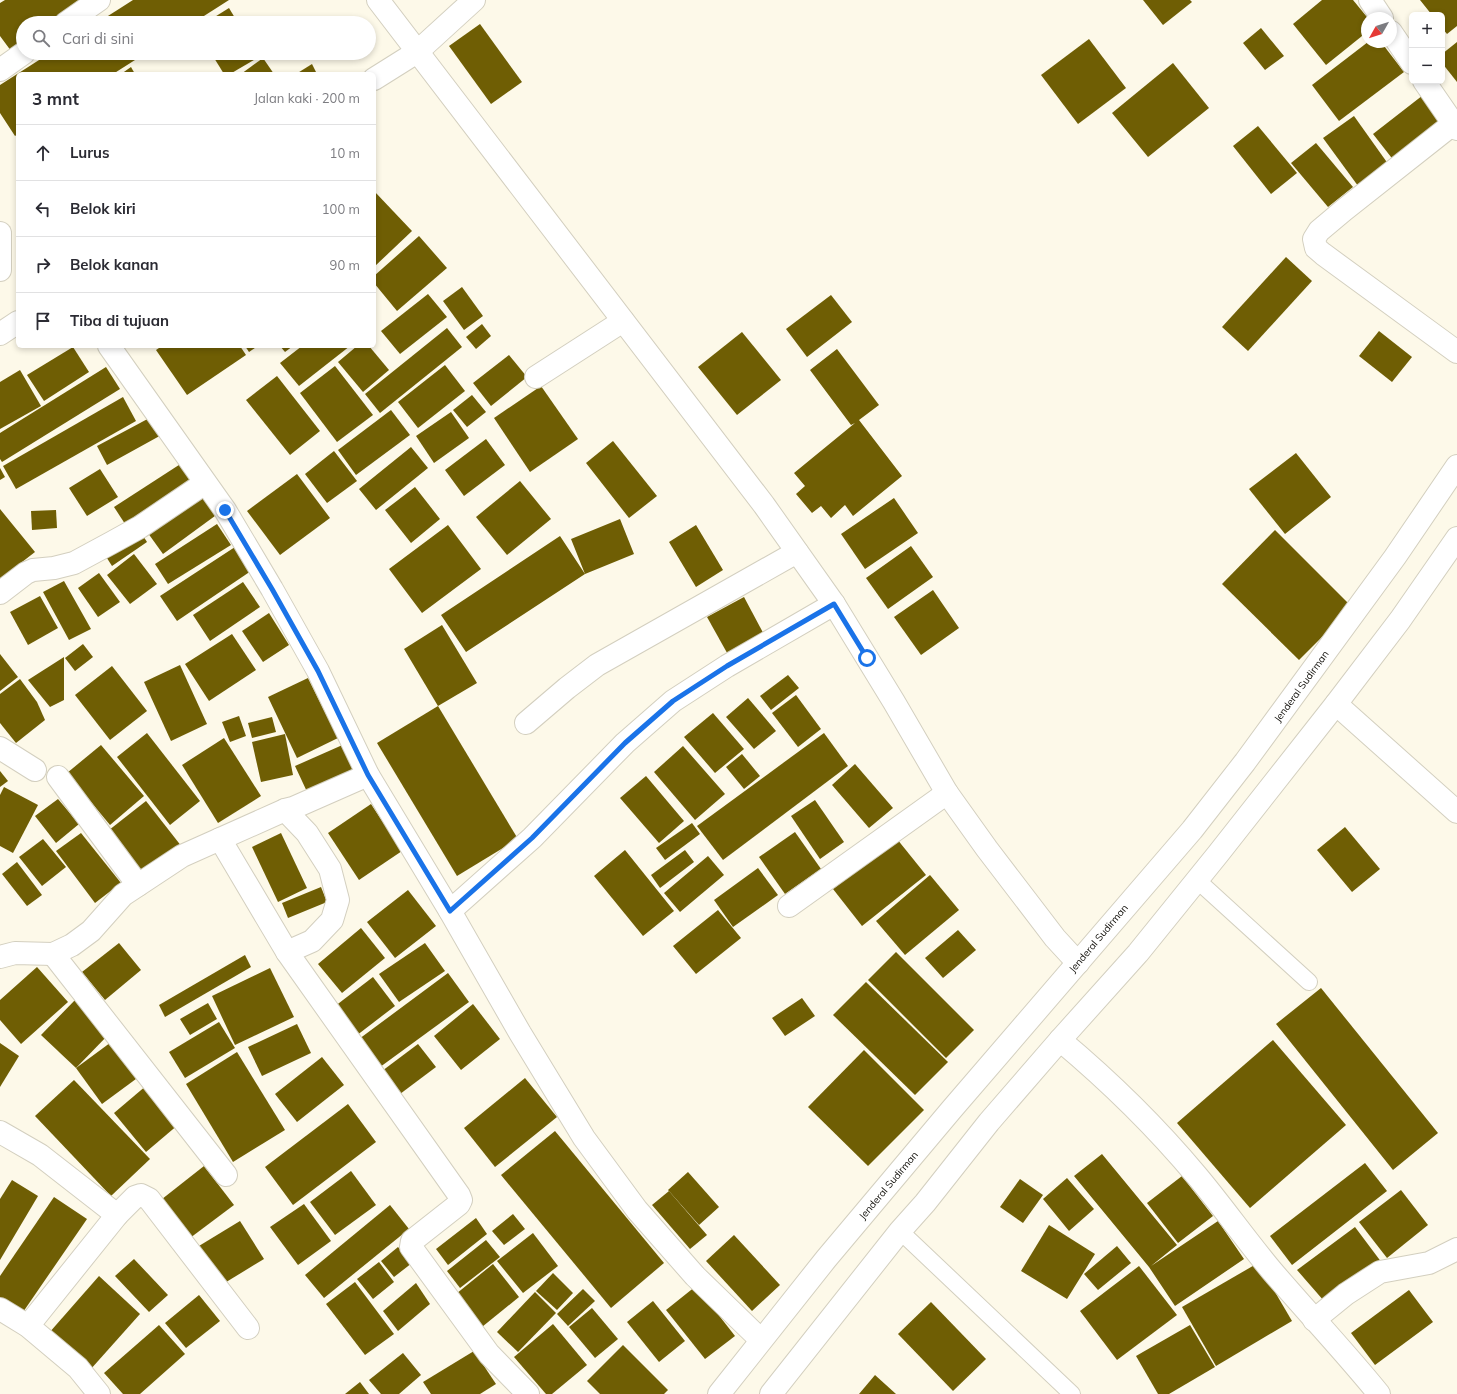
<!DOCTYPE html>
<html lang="id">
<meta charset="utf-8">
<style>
body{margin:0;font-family:Mulish,sans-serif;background:#f7f7f7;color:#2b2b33}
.controls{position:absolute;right:12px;top:12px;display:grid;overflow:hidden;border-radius:6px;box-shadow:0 2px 6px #0003}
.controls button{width:36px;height:36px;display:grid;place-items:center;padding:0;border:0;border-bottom:1px solid #e1e1e2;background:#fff;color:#2b2b33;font:20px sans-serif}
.compass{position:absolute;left:1361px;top:12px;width:36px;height:36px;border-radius:50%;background:#fff;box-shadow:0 2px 6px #0003;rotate:231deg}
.stop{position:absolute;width:12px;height:12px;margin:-9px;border:3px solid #1a73e8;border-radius:50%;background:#fff}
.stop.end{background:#1a73e8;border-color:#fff;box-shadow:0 1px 4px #0008}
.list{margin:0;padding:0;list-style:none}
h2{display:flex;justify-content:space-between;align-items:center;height:52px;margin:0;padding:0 16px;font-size:17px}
h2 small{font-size:13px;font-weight:400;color:#7c7c81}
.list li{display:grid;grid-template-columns:26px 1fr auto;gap:12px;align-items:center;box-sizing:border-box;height:56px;padding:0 16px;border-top:1px solid #e1e1e2}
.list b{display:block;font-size:15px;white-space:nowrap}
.list em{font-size:13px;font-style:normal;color:#7c7c81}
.icon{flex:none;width:22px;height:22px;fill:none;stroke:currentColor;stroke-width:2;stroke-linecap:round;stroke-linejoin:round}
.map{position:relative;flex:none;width:1457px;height:1394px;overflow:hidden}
.search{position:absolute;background:#fff;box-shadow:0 2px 6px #0003;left:16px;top:16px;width:360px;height:44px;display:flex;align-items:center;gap:10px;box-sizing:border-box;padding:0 14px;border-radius:22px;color:#7c7c81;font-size:15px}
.panel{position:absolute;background:#fff;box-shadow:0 2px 6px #0003;left:16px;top:72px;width:360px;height:276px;border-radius:6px}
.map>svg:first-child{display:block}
</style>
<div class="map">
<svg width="1457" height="1394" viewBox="0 0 1457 1394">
<rect width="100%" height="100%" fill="#fdf9e9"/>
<g fill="#6f5e04">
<path d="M5 0H98L67 23H23V53L17 59 0 36V3Z"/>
<path d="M133 0H229L193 23H97Z"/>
<path d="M1143 0H1190L1192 2 1163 25Z"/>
<path d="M1322 0H1353L1367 17V32L1326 65 1293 24Z"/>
<path d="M1420 0H1457V26L1447 34 1442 28V15H1432Z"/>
<path d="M229 8 238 23H205Z"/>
<path d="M480 24 522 82 491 104 449 46Z"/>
<path d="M1261 28 1284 56 1265 70 1243 43Z"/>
<path d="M1089 39 1126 88 1078 124 1041 75Z"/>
<path d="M1368 42H1381L1404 72 1339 121 1312 85Z"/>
<path d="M1457 42V82L1442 63V54Z"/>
<path d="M50 53H146L113 74H18V134L15 136 0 113V85Z"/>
<path d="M211 53H257L259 57 230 74H224Z"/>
<path d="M263 58 274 74H241Z"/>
<path d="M1173 63 1209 108 1148 157 1112 113Z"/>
<path d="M312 64 317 74H296Z"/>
<path d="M131 67 135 74H121Z"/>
<path d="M1427 92 1452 124 1398 166 1373 134Z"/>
<path d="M1354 116 1391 168 1361 190 1323 138Z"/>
<path d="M1258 126 1297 173 1271 194 1233 146Z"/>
<path d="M1316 143 1353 187 1328 207 1291 163Z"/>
<path d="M375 192 412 231 374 267V193Z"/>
<path d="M419 236 447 268 397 311 374 283V276Z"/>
<path d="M1286 257 1312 281 1248 351 1222 327Z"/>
<path d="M462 287 483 316 464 330 443 301Z"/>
<path d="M428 294 447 317 400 354 381 331Z"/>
<path d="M831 295 852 322 807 357 786 329Z"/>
<path d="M482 324 491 336 476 349 466 337Z"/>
<path d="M447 328 462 347 380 413 365 394Z"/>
<path d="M1379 331 1412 357 1392 382 1359 356Z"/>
<path d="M742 332 781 380 737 415 698 367Z"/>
<path d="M162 346H240L246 355 187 395 156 350Z"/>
<path d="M245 346H258L249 352Z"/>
<path d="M280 346H293L285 352Z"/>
<path d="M302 346H350L299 386 280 363Z"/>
<path d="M357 346H369L389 370 363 392 338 362Z"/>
<path d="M73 347 89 372 44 401 27 375Z"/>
<path d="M837 349 879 405 859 420 902 476 853 516 845 505 831 518 821 506 812 513 796 494 805 486 794 473 855 423 851 425 810 370Z"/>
<path d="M509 355 527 377 491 406 473 383Z"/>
<path d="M445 365 465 391 418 428 398 402Z"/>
<path d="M335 366 373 415 337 442 300 393Z"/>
<path d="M106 367 120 389 2 462 0 459V433Z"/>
<path d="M20 370 41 406 0 429V382Z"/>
<path d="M277 376 320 431 290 455 246 400Z"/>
<path d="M541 386 578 439 530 472 494 418Z"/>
<path d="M472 395 486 412 467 427 453 410Z"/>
<path d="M123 397 136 421 16 489 3 466Z"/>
<path d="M391 410 410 435 356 475 338 450Z"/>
<path d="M451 412 469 438 434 463 416 436Z"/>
<path d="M155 415 165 433 107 465 97 446Z"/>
<path d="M486 439 505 465 464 496 445 470Z"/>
<path d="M613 441 657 496 629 518 586 463Z"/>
<path d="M411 447 428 468 376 510 359 489Z"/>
<path d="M334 451 357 481 327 503 305 474Z"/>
<path d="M1296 453 1331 497 1285 534 1249 489Z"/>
<path d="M182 463 197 486 129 530 114 507Z"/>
<path d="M0 468 5 477 0 480Z"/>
<path d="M100 469 118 497 87 516 69 488Z"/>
<path d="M297 474 330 518 280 555 247 511Z"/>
<path d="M520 481 551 519 507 555 476 517Z"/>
<path d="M415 487 440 519 411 543 385 510Z"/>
<path d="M201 489 219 513 163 554 145 529Z"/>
<path d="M894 498 918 533 865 569 841 534Z"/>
<path d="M0 509 35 552 0 579Z"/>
<path d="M56 510 57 528 32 530 31 511Z"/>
<path d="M620 519 634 554 585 574 466 652 441 615 560 536 585 574 571 539Z"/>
<path d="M217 524 231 545 168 584 155 564Z"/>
<path d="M448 525 481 569 422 613 389 569Z"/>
<path d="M696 525 723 570 696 587 669 542Z"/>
<path d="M1275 530 1352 607 1299 660 1222 584Z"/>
<path d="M140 531 147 542 112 566 105 555Z"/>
<path d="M911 546 933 577 888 609 866 578Z"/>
<path d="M235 547 251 571 177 621 160 596Z"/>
<path d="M134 554 157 584 130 604 107 575Z"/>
<path d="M99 573 120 602 98 617 78 588Z"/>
<path d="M64 581 91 629 69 640 43 592Z"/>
<path d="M243 582 260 607 210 641 193 615Z"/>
<path d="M933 590 959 628 921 655 894 617Z"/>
<path d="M40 596 58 628 28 645 10 612Z"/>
<path d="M744 597 767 640 731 660 707 617Z"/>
<path d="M269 613 289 645 263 662 242 631Z"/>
<path d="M442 625 477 683 438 706 404 649Z"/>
<path d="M232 634 256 670 209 701 185 664Z"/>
<path d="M83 644 93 657 75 671 65 658Z"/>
<path d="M0 654 18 677 0 691Z"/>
<path d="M64 657V700L50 707 28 680Z"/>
<path d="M180 665 207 724 171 741 144 682Z"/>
<path d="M112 666 147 711 110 740 75 695Z"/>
<path d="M788 675 799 688 771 710 760 696Z"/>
<path d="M308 678 338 738 297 758 268 697Z"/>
<path d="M20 679 37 702 45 720 16 743 0 723V694Z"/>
<path d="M796 695 821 729 798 747 772 713Z"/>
<path d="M748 698 776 731 754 749 726 717Z"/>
<path d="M438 706 518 839 457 876 377 743Z"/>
<path d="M713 713 744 749 715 773 684 737Z"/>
<path d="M239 716 246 736 230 742 222 722Z"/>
<path d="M272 717 276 732 252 738 248 723Z"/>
<path d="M147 733 200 801 170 825 117 757Z"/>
<path d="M824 733 848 766 723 860 697 826Z"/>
<path d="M285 734 293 775 261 782 252 742Z"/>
<path d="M224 738 261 796 218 823 182 765Z"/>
<path d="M347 743 361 773 309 796 295 766Z"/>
<path d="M101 745 144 796 110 825 67 773Z"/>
<path d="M683 746 725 794 695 820 654 772Z"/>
<path d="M742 754 760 776 744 789 726 767Z"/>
<path d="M855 764 893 808 869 828 832 785Z"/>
<path d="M0 771 8 781 0 787Z"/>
<path d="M646 776 684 821 659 843 620 798Z"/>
<path d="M4 787 38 805 13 853 0 846V795Z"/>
<path d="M58 799 79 824 56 843 35 816Z"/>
<path d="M815 800 844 842 820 859 791 816Z"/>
<path d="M146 801 182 847 140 881 104 834Z"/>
<path d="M371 804 402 851 359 880 328 833Z"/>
<path d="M692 823 700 834 665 860 656 848Z"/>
<path d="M1345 827 1380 869 1352 892 1317 850Z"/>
<path d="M795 832 821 869 785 894 759 857Z"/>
<path d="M81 833 121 883 95 903 56 851Z"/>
<path d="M281 833 307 888 278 902 252 847Z"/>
<path d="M43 839 66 867 42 886 19 857Z"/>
<path d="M897 839 926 875 862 926 833 889Z"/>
<path d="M625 850 674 911 643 936 594 876Z"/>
<path d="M685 850 694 862 660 888 651 875Z"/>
<path d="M708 856 724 875 680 912 664 893Z"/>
<path d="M17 862 42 895 27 906 2 874Z"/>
<path d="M758 868 778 895 733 927 714 900Z"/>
<path d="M930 875 959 910 905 955 876 921Z"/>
<path d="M321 887 327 902 288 918 282 903Z"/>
<path d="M408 890 436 926 395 958 367 922Z"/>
<path d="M718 910 741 938 696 974 673 946Z"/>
<path d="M361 928 385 958 342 993 318 964Z"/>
<path d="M958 930 976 950 943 978 925 958Z"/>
<path d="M119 943 141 970 105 1000 82 972Z"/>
<path d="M425 943 445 971 399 1002 379 974Z"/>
<path d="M896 952 974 1030 946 1058 868 980Z"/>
<path d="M245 955 251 967 165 1017 159 1005Z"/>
<path d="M37 967 68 1002 21 1044 0 1020V1000Z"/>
<path d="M270 968 294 1017 235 1045 212 996Z"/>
<path d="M448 973 469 1002 376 1070 355 1042Z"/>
<path d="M373 977 395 1006 352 1039 330 1010Z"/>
<path d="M866 982 948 1062 915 1095 833 1015Z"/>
<path d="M1321 988 1438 1133 1393 1170 1276 1024Z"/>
<path d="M802 998 815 1016 785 1036 772 1018Z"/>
<path d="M76 999 110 1033 76 1068 41 1035Z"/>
<path d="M208 1003 217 1019 190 1035 180 1019Z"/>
<path d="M473 1004 500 1039 461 1070 434 1036Z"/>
<path d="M219 1022 235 1048 185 1078 169 1052Z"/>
<path d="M297 1024 311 1053 262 1076 248 1047Z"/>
<path d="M114 1040 140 1076 102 1104 76 1068Z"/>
<path d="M1273 1040 1346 1125 1250 1208 1177 1123Z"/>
<path d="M0 1043 19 1056 0 1087Z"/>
<path d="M418 1044 436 1067 396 1097 378 1074Z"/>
<path d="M864 1050 924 1110 868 1166 808 1107Z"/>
<path d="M237 1052 285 1130 233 1162 186 1084Z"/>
<path d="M322 1057 344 1085 297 1122 275 1094Z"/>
<path d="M525 1078 557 1117 495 1167 464 1128Z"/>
<path d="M74 1080 150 1159 111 1196 35 1116Z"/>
<path d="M147 1085 179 1124 146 1152 114 1113Z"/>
<path d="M348 1104 376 1142 293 1205 265 1167Z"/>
<path d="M555 1131 664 1263 611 1308 501 1175Z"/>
<path d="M1102 1154 1177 1245 1151 1266 1218 1221 1244 1259 1175 1306 1149 1267 1074 1176Z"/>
<path d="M1365 1163 1387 1191 1292 1265 1270 1236Z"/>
<path d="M204 1166 234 1205 186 1241 157 1203Z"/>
<path d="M351 1171 376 1205 335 1235 310 1202Z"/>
<path d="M688 1172 719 1207 699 1225 668 1190Z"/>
<path d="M1182 1176 1213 1216 1178 1243 1147 1203Z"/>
<path d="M1067 1178 1094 1209 1069 1231 1043 1199Z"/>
<path d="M1020 1179 1043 1195 1023 1223 1000 1207Z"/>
<path d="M12 1180 38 1196 0 1260V1199Z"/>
<path d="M1401 1190 1428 1225 1387 1258 1359 1222Z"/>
<path d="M669 1191 707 1235 690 1249 652 1205Z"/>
<path d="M54 1197 87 1219 21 1315 0 1301V1276Z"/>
<path d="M304 1204 331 1241 298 1265 270 1227Z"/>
<path d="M390 1205 409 1229 324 1298 305 1275Z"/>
<path d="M513 1214 525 1229 504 1245 492 1231Z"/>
<path d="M476 1218 487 1234 448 1265 436 1249Z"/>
<path d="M240 1221 264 1259 218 1287 194 1249Z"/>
<path d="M1049 1225 1095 1254 1067 1299 1021 1271Z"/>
<path d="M1355 1227 1382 1263 1324 1301 1297 1270Z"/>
<path d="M533 1233 558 1266 523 1293 497 1261Z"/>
<path d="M734 1235 780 1285 752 1311 706 1261Z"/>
<path d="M486 1240 500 1257 460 1288 447 1271Z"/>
<path d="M1117 1246 1131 1263 1098 1290 1084 1274Z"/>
<path d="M398 1247 412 1263 394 1277 381 1261Z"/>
<path d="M134 1259 168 1295 149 1312 115 1276Z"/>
<path d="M379 1262 394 1282 373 1299 357 1279Z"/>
<path d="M1258 1263 1292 1321 1216 1366 1182 1307Z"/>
<path d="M493 1264 519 1297 477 1331 451 1298Z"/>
<path d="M1139 1266 1177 1315 1117 1360 1080 1311Z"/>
<path d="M553 1273 573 1293 557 1310 536 1291Z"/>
<path d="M99 1276 140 1314 90 1370 49 1333Z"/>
<path d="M355 1282 394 1334 365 1355 326 1304Z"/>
<path d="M416 1283 430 1304 398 1331 383 1311Z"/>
<path d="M696 1286 735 1336 705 1359 666 1310Z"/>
<path d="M583 1289 595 1301 568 1326 557 1314Z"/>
<path d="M1409 1290 1433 1322 1375 1365 1351 1333Z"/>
<path d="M535 1292 556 1313 518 1352 497 1332Z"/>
<path d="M199 1295 220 1321 186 1348 165 1323Z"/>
<path d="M653 1301 685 1341 659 1362 627 1322Z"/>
<path d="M931 1302 986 1359 953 1391 898 1334Z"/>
<path d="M592 1308 618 1339 595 1358 569 1327Z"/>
<path d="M553 1324 587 1365 552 1394H546L514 1357Z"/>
<path d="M159 1325 185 1354 140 1394H123L104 1373Z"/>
<path d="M1190 1325 1215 1367 1169 1394H1158L1136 1356Z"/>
<path d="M623 1345 668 1390 664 1394H600L587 1381Z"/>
<path d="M474 1351 496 1384 480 1394H431L423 1382Z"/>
<path d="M403 1353 421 1375 399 1394H381L369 1380Z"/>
<path d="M875 1375 896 1394H859Z"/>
<path d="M360 1382 369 1394H345Z"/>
</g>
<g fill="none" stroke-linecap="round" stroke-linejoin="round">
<g stroke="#d3cfbf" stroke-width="18">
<g id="lane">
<path d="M1197 880 1309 982"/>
<path d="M900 1231 1072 1394"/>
</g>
</g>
<g stroke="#d3cfbf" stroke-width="24">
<g id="street">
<path d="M378 0 764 505 834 604 894 702 947 793 987 849 1055 938 1078 963"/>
<path d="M66 23 99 0"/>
<path d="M0 70 24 53"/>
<path d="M374 79 417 52 474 0"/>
<path d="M1453 124 1344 210 1319 231 1314 239 1316 248 1323 254 1457 352"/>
<path d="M0 233V270"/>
<path d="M0 334 18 322"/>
<path d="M109 346 225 510 272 589 318 671 368 775 450 911 520 1033 584 1138 637 1210 695 1276 761 1340"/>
<path d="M536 377 623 321"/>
<path d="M0 593 26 573 33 570 54 568 74 563 111 543 140 527 205 483"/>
<path d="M1336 704 1457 812"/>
<path d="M526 723 567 688 597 665 797 552"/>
<path d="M0 748 35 770"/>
<path d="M58 777 138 885"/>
<path d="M285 810 307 833 330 869 338 900 332 920 312 941 287 952 459 1195 461 1200 459 1204 412 1241 411 1247 489 1354 528 1394"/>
<path d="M220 839 287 952"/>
<path d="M789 906 947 793"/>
<path d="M450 911 532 838 625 743 673 701 727 666 834 604"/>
<path d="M53 954 226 1175"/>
<path d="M0 957 15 953 53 954 72 945 91 931 123 895 182 856 285 810 293 808 368 775"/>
<path d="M1060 1040C1109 1081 1156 1127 1197 1176 1223 1207 1246 1240 1272 1271 1307 1312 1345 1352 1379 1394"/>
<path d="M0 1132 40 1155 117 1215"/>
<path d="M0 1309 28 1326 78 1368 99 1394"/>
<path d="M1314 1320 1346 1294 1380 1272 1429 1263 1457 1249"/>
<path d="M28 1326 117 1215 135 1197 141 1195 149 1199 248 1328"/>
</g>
</g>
<g stroke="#d3cfbf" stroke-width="24">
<g id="secondary">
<path d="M1370 0 1382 18"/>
<path d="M1391 32 1412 63"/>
<path d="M1424 81 1457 129"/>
</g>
</g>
<g stroke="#d3cfbf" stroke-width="24">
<g id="highway">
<path d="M719 1394 826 1259 952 1109 1192 830 1245 762 1395 557 1457 466"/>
<path d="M771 1394 900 1231 925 1203 989 1122 1060 1040 1138 953 1218 854 1336 704 1400 620 1457 538"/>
</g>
</g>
<use href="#lane" stroke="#fff" stroke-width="16"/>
<use href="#street" stroke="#fff" stroke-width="22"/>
<use href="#secondary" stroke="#fff" stroke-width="22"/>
<use href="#highway" stroke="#fff" stroke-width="22"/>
</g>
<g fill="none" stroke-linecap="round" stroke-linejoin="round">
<path stroke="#1a73e8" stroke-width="5" d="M225 510 272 589 318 671 368 775 450 911 532 838 625 743 673 701 727 666 834 604 867 658"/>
</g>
<g text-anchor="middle" stroke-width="4" stroke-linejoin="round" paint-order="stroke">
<g font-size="10" fill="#110f0a" stroke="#fff">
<text transform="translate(1301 686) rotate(-54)" y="4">Jenderal Sudirman</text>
<text transform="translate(1098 938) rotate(-50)" y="4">Jenderal Sudirman</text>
<text transform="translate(888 1185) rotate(-50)" y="4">Jenderal Sudirman</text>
</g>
</g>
</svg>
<div class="controls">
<button>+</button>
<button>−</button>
</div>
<svg class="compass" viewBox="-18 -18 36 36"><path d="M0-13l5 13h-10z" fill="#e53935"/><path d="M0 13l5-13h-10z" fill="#7c7c81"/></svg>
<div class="stop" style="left:867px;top:658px"></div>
<div class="stop end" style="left:225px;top:510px"></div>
<div class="search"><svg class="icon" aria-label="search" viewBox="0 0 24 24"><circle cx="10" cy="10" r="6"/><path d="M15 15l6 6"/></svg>Cari di sini</div>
<section class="panel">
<h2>3 mnt<small>Jalan kaki · 200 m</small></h2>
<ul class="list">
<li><svg class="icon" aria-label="ahead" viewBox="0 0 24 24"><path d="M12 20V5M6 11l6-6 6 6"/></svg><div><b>Lurus</b></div><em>10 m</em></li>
<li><svg class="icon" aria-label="left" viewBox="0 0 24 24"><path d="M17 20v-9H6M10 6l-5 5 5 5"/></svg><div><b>Belok kiri</b></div><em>100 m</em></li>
<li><svg class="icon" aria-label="right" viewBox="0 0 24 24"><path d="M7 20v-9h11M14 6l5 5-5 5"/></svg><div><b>Belok kanan</b></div><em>90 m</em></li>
<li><svg class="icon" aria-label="arrive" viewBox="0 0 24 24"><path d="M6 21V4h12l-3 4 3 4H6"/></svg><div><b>Tiba di tujuan</b></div></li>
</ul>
</section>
</div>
